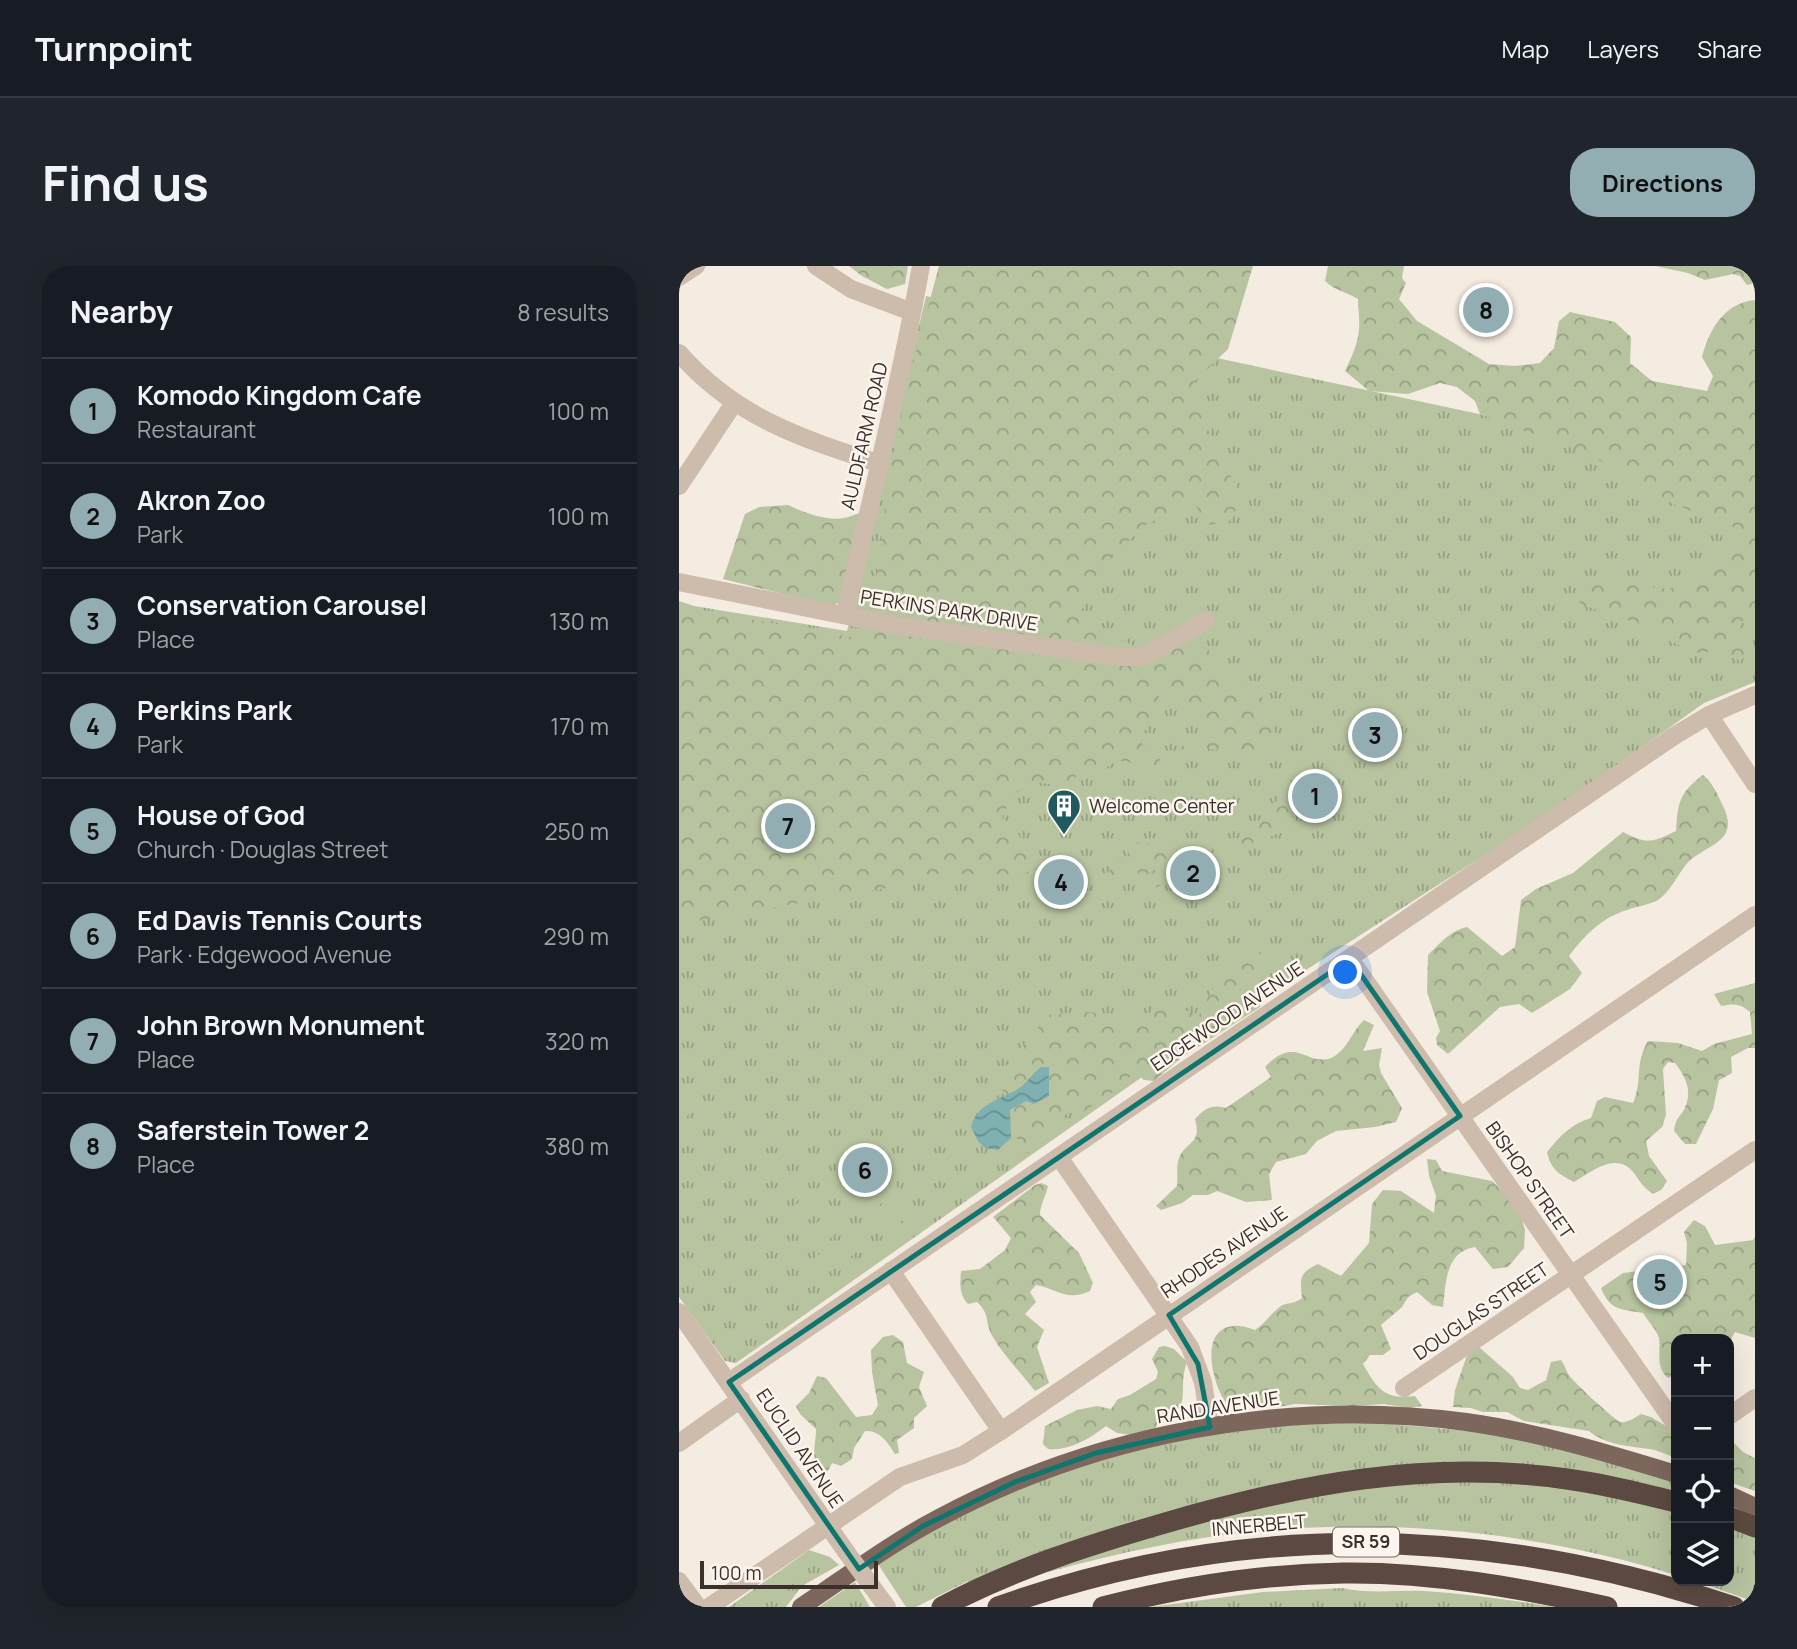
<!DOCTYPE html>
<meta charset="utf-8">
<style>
body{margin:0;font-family:Manrope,sans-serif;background:#20242c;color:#f1f3f6}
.controls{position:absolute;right:21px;bottom:21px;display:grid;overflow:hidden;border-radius:14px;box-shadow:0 7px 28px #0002}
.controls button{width:63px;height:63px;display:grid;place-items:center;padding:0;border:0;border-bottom:2px solid #363941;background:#171b24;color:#f1f3f6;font:35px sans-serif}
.scale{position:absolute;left:21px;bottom:18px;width:178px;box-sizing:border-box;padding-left:7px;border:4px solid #3b302b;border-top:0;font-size:19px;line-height:24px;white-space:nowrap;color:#3b302b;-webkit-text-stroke:5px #fbf5ee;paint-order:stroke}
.you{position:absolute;left:667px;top:707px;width:24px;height:24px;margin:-18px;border:5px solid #fff;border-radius:50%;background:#1a73e8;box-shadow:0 0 0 10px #1a73e833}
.badge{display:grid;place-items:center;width:46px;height:46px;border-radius:50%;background:#92aeb2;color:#111;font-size:23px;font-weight:700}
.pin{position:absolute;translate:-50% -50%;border:4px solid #fff;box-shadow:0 2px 7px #0006}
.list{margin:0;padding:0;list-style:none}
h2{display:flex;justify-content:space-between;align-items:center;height:91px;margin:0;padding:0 28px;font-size:30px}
h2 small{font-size:23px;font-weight:400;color:#9ea1a6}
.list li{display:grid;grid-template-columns:46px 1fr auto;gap:21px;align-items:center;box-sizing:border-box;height:105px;padding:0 28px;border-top:2px solid #363941}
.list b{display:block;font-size:26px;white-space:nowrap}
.list p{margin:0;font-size:23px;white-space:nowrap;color:#9ea1a6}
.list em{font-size:23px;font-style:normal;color:#9ea1a6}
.icon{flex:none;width:38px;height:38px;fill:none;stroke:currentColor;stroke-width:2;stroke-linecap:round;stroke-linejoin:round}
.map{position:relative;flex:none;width:1076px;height:1341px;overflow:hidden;border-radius:28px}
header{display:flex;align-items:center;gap:42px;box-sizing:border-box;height:98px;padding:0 35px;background:#171b24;border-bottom:2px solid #363941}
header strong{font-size:33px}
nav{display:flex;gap:38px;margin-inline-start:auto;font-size:24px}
.intro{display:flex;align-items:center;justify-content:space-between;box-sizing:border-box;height:168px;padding:0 42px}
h1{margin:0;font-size:49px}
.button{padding:18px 32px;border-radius:28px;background:#92aeb2;color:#111;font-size:24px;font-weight:700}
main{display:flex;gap:42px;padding:0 42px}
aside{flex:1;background:#171b24;border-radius:28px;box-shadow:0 7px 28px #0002}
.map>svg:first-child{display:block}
</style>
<header>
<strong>Turnpoint</strong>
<nav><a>Map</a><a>Layers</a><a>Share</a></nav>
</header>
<div class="intro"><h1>Find us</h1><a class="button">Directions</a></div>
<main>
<aside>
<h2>Nearby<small>8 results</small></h2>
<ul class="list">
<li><span class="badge">1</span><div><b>Komodo Kingdom Cafe</b><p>Restaurant</p></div><em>100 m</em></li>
<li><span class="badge">2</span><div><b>Akron Zoo</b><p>Park</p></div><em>100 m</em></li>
<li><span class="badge">3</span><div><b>Conservation Carousel</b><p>Place</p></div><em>130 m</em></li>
<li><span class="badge">4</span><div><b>Perkins Park</b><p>Park</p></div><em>170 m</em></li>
<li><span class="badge">5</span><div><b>House of God</b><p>Church · Douglas Street</p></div><em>250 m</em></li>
<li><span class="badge">6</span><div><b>Ed Davis Tennis Courts</b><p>Park · Edgewood Avenue</p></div><em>290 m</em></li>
<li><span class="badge">7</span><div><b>John Brown Monument</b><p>Place</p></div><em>320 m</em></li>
<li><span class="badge">8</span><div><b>Saferstein Tower 2</b><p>Place</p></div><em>380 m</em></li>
</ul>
</aside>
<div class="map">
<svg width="1076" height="1341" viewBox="0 0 1076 1341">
<defs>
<pattern id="grass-tufts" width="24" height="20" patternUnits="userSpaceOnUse" patternTransform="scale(1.75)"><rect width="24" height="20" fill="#b8c4a0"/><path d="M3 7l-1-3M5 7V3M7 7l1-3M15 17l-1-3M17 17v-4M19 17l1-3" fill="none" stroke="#97a083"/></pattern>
<pattern id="forest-crowns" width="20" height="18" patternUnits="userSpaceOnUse" patternTransform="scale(1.75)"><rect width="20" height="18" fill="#b8c4a0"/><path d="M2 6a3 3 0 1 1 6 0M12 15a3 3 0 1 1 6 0" fill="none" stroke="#97a083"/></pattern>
<pattern id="water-waves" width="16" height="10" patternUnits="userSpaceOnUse" patternTransform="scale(1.75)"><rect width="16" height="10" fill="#7fb0b2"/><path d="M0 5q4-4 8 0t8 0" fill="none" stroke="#699091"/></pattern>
</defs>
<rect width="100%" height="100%" fill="#f4ebe1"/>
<g fill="url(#grass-tufts)">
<path d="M247 30 1076 207V416L1025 437 866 550 483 797 57 1097 46 1095 0 1031V335L15 340 168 365Z"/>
<path d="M702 1157 822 1168 961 1203 997 1217V1230L908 1211 673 1209 290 1319 289 1315 237 1341H227L199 1298 285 1246 348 1217 487 1175 571 1162 628 1158Z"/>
<path d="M858 1214 997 1241V1309C865 1268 721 1252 583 1265 510 1271 439 1287 369 1306L368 1301 429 1278 677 1217Z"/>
<path d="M1050 1257 1076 1267V1336L1017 1315H1050Z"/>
<path d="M130 1284 151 1291 160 1299 123 1320 107 1341H50Z"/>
<path d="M176 1316 191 1341H140Z"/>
<path d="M663 1322C689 1328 718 1324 745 1325 789 1328 832 1334 876 1341H471L584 1326Z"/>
</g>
<g fill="url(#forest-crowns)">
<path d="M170 0H229L226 18 208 23 183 10Z"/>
<path d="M260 0H574L549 83 517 114 518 133 527 146 523 156 535 175 536 192 550 207 562 228 553 254 531 259 515 238 468 258 429 293 399 351 470 388 472 393 525 371C530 380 530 390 535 398 543 409 570 424 583 430L587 449 598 469 595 487C574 488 545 487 525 481L514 488 499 508 492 495 504 479 533 460 528 454 510 444 507 432 492 421 481 425 476 450 464 467 463 478 472 486 480 487 481 498 476 505C463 507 456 496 445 495 435 495 432 499 424 503 417 506 406 506 397 509L396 519 383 520 357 516 334 528 323 552 337 564 359 603 340 608H249L230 618 0 658V341L189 374 211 203 236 90Z"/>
<path d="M649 0H725L723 12 727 17 720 33 738 55 810 98 836 100 861 97 875 82 880 55 891 46 936 56 952 71 951 97 973 115 1028 125 1034 110 1023 91C1030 64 1045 37 1076 34V347L1064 354 1059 366 1068 389 1061 395 1046 384 1021 387 988 374 939 349 901 339 900 323C939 298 969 333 1004 319 1014 315 1024 301 1033 294 1048 282 1054 283 1060 263L994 238 911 189 801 148 796 135 778 121 761 117 729 128 690 125 666 105C672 93 680 75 680 62 681 53 679 43 679 33 667 26 655 24 646 15Z"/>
<path d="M976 0H1076V17L1068 19 1061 10 1054 8 1026 14 1009 7Z"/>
<path d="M109 239C126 247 147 255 165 252 171 251 176 248 182 247L162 336 152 340 44 313 66 248 80 241Z"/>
<path d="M1024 509C1034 517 1038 528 1044 540 1063 579 1022 578 1006 600 998 610 991 626 979 634 971 639 957 640 948 644 922 652 906 669 890 690L903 707 891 723 853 747 840 738 821 741 769 788 758 779 757 772 761 765 748 726 749 689C761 677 771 665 788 661L823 690 836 681 842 634 857 623 894 607 944 566C968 579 974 576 997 565 999 536 1000 527 1024 509Z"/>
<path d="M601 531 617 557 596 569 559 582 478 621 469 620V617L563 573Z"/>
<path d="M451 576 518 580 461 612 447 581 446 578Z"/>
<path d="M441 592 454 613 419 628 417 620Z"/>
<path d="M578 684 590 693C594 713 586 721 581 741L502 792 475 815 465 814 456 806 436 825 404 846 396 841 388 847 359 884 334 889C346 862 331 841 320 817L330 794 358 763 368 749 412 746 432 753 467 751 483 734 520 750C528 733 541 705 557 694 563 690 571 687 578 684Z"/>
<path d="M1076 717V782H1069L1052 791 1053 807 1040 814 1034 843 1017 878H1006L995 865C997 849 1003 851 1007 839 1013 823 1006 810 996 797L989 796 984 803 987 849 983 861 967 875 970 890 988 915 982 924 974 928C965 922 961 916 955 907 937 885 914 905 895 916 880 908 872 904 868 886 881 870 892 858 912 852L918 835 926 831 954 837C964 815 955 798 969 775L999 777 1023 785 1035 778 1073 768 1071 746C1062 738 1055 737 1042 740L1035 728Z"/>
<path d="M685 754 695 759 684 785 703 782 700 799 702 807 723 842 717 856 696 861 657 865 638 875 627 888 597 896 590 908 593 934 567 936 538 925 529 929H514L503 937 482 944 477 940 498 920C499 912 497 898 500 892 508 874 523 879 516 853 526 842 533 838 547 842L592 811 586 801C617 768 628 801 652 792 668 785 673 765 685 754Z"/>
<path d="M0 829 12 836 10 848 0 859Z"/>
<path d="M748 893 757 894 763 905 813 915 839 940 846 964 845 982 829 1001 814 1003 796 981C766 986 767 1017 764 1041L753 1039 738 1026 729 1031 723 1041 702 1059 712 1083 704 1089H691L684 1098C698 1123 706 1134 736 1130L743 1140 730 1142 705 1138 674 1140 616 1138 594 1142 579 1136 565 1139 547 1137C534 1119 519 1064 554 1060 561 1059 570 1062 576 1064 586 1058 593 1046 602 1040 609 1036 613 1039 623 1032 621 1012 620 1007 639 998L662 1010 690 977 693 938 704 924 722 925 755 947 757 930 750 910Z"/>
<path d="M363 917 369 920C367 930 361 939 361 949L400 987 414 1017 411 1025C387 1036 379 1023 357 1019L351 1026 357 1036 346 1048 365 1064 358 1081 370 1117 356 1125C342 1107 325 1090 314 1071 305 1056 312 1049 298 1036L289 1038C280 1029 281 1017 282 1005L301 1003 326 984 332 972 314 951 356 919Z"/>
<path d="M1015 954 1026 960 1036 979 1074 974 1076 971V1072L1056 1066 1050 1077V1073H997V1108L989 1112C976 1100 982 1087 980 1072 978 1064 968 1054 964 1047 942 1043 931 1045 922 1022L944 1007 1007 999 1008 977 1005 966Z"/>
<path d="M214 1069 224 1076 228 1097 245 1106 240 1121 248 1140 235 1152V1162L218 1174 220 1187 216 1188C209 1177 201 1164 186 1165L175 1182 173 1193 162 1200 153 1197 149 1205 144 1208C130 1194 137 1180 137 1163L121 1148 117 1140 130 1127 138 1110 147 1112 177 1151 193 1149 199 1139 193 1106 192 1084 204 1071Z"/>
<path d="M486 1080 495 1083 508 1096C497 1125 517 1143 479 1155L476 1164 468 1171 438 1167 427 1160C410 1173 391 1185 369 1183L364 1178 366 1160 398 1144 418 1140 432 1143 439 1133 451 1129 477 1113 479 1106 473 1093 480 1081Z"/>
<path d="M800 1081 834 1111 841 1122 849 1124 867 1114 872 1096 882 1094C886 1099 887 1105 890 1109 894 1116 936 1154 941 1156 949 1157 955 1152 962 1148L972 1151 997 1166V1192C988 1189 979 1184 970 1183 950 1180 926 1179 910 1165L845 1155 828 1146H804L792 1142 774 1141 776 1124 787 1092 792 1084Z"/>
<path d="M1050 1172 1064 1186 1076 1192V1225L1050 1216Z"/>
</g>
<g fill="#b8c4a0">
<path d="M194 885 205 902 170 926 159 909Z"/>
<path d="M209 908 221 924 186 949 175 932Z"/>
<path d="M140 922 151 939 116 963 105 947Z"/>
<path d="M225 930 236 946 201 971 190 954Z"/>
<path d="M155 945 167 961 132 985 120 969Z"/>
<path d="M171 967 182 983 147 1008 136 991Z"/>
</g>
<circle fill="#ecdcc8" cx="109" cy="560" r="8"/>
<path fill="url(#water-waves)" d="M362 801H370V830L355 838 347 835 331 844 332 872 319 884 306 882 299 875 292 861C298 836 323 834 342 821 349 815 354 807 362 801Z"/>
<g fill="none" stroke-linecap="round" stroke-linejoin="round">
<g stroke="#cdbbac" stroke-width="18">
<path d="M137 0 172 23 233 46"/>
<path d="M0 11 17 0"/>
<path d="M0 87C56 151 123 173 202 198"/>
<path d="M0 220 55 137"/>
<path d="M0 316 208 358 439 391H461L470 388 526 355"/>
<path d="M166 348C192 232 221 117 242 0"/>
<path d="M1030 449 1076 518"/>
<path d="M671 693 997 1159"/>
<path d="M380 891 511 1081 524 1116 531 1161"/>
<path d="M212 1005 322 1165"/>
<path d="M0 1046 168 1287"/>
<path d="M50 1116 995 470 1030 449 1076 429"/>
<path d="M725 1122 1076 884"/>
<path d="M1050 1150 1076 1132"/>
<path d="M0 1177 62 1133"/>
<path d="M0 1315 19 1341"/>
<path d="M30 1341 221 1211 284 1189 322 1165 1076 649"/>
</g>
<g stroke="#7d675c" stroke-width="18">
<path d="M1050 1229 1076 1241"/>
<path d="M122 1341C167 1311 212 1277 260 1252 419 1167 608 1132 787 1156 859 1166 928 1187 997 1208"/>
</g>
<g stroke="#5c4a42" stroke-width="21">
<path d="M1050 1251 1076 1261"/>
<path d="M263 1341C334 1303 410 1279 486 1257 620 1218 749 1193 888 1213 925 1218 961 1227 997 1236"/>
<path d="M319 1341C564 1253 809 1259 1055 1341"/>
<path d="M424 1341C501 1321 585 1308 665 1307 754 1306 841 1322 928 1341"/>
</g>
<path stroke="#cdbbac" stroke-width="18" d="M168 1287 208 1341"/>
</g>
<path fill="none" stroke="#0f766e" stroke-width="5" stroke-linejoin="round" d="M671 693 781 850 490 1049 519 1098 531 1161 417 1187 336 1216 244 1260 180 1303 50 1116Z"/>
<defs>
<g id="building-pin" transform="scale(1.75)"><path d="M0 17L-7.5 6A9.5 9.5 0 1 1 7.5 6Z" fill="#1f5a5e" stroke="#fbf5ee"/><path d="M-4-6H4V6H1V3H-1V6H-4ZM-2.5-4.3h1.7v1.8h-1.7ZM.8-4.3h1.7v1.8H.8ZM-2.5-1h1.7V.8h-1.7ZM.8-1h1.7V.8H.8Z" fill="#fff"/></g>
</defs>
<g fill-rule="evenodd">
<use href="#building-pin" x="385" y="540"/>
</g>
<g text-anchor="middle" stroke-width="5" stroke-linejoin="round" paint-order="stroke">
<rect fill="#fbf5ee" stroke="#756b66" stroke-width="2" x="654" y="1261.5" width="66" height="29" rx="5"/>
<g font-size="18" font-weight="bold" fill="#3b302b">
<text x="687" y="1282">SR 59</text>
</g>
<g font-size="19" fill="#3b302b" stroke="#fbf5ee">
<text transform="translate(185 170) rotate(-77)" y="7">AULDFARM ROAD</text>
<text transform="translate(270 344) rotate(9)" y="7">PERKINS PARK DRIVE</text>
<text transform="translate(548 750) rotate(-34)" y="7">EDGEWOOD AVENUE</text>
<text transform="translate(851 914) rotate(55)" y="7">BISHOP STREET</text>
<text transform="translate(545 986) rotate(-34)" y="7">RHODES AVENUE</text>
<text transform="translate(802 1045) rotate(-34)" y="7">DOUGLAS STREET</text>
<text transform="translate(539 1141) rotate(-9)" y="7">RAND AVENUE</text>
<text transform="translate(121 1182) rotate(56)" y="7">EUCLID AVENUE</text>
<text transform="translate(580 1259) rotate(-5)" y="7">INNERBELT</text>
</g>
<g font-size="19" fill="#3b302b" stroke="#fbf5ee" text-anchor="start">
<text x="410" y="547">Welcome Center</text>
</g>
</g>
</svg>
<div class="controls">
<button>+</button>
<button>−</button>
<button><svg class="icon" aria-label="locate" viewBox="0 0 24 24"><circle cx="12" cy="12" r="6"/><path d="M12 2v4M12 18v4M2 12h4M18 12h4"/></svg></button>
<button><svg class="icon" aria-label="layers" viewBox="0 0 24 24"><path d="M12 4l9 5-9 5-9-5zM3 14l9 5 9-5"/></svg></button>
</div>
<div class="scale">100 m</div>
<div class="you"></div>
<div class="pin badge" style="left:636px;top:530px">1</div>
<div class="pin badge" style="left:514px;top:607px">2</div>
<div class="pin badge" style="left:696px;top:469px">3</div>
<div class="pin badge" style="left:382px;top:616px">4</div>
<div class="pin badge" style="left:981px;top:1016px">5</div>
<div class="pin badge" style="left:186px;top:904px">6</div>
<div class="pin badge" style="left:109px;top:560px">7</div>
<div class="pin badge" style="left:807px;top:44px">8</div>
</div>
</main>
